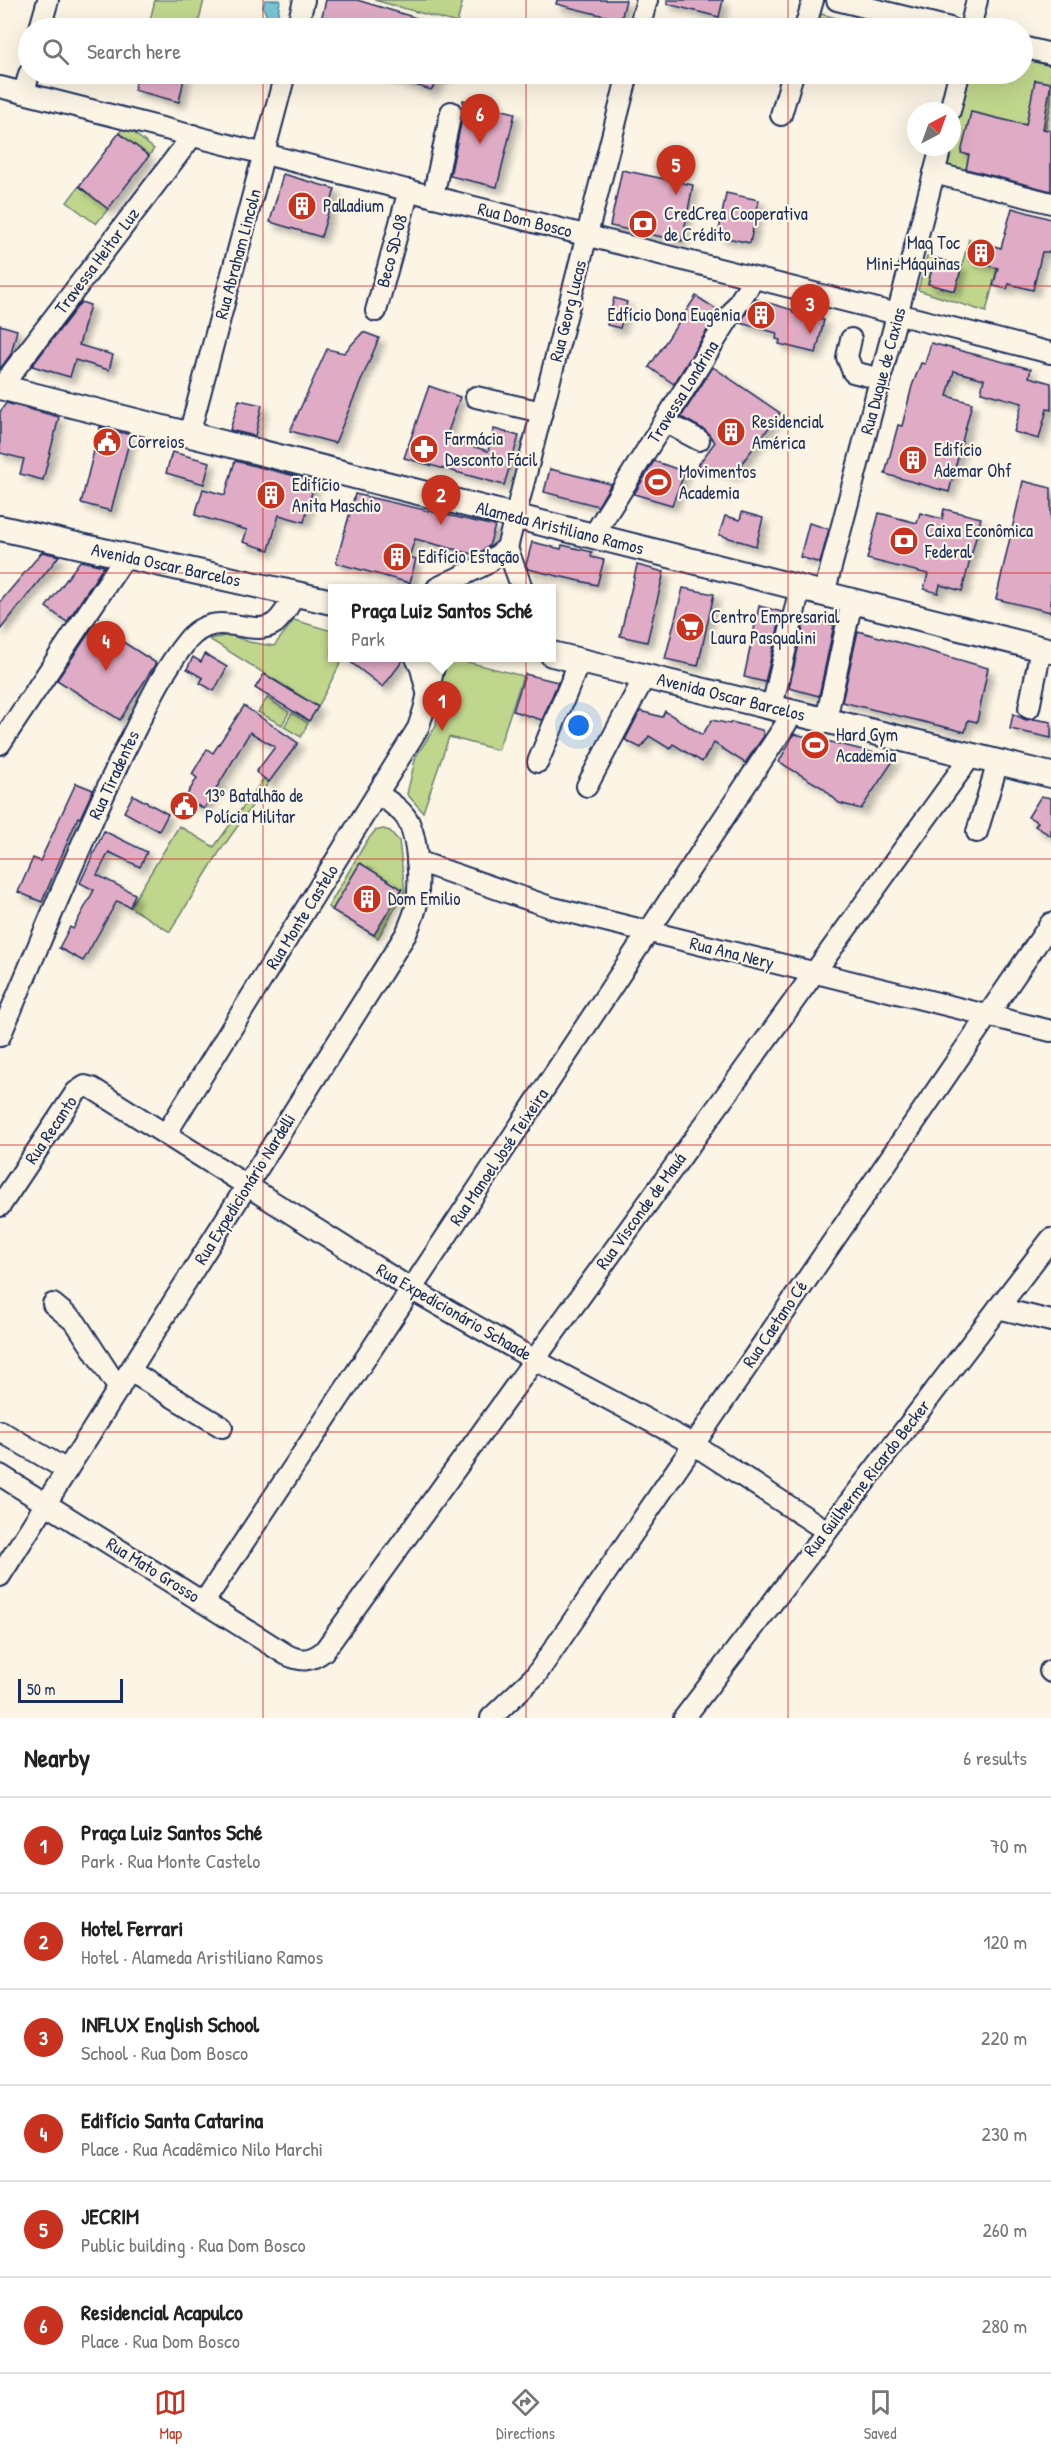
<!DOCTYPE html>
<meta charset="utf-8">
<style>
body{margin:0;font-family:"Patrick Hand",sans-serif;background:#f2f2f2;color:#222}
.compass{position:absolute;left:907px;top:102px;width:54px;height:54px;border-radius:50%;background:#fff;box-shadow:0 6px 24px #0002;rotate:41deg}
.scale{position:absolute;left:18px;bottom:15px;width:105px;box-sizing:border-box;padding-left:6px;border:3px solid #1b2f5e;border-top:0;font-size:16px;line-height:21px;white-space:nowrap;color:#1b2f5e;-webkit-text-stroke:4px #fcf5e5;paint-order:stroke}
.you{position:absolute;left:579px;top:726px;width:21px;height:21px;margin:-15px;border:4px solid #fff;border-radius:50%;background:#1a73e8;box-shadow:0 0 0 9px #1a73e833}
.badge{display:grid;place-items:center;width:39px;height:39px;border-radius:50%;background:#c8321e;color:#fff;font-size:20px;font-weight:700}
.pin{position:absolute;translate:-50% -50px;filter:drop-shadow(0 2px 3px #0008)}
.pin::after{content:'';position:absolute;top:32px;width:21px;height:18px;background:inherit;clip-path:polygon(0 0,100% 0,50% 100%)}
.popup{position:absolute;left:328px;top:584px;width:228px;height:78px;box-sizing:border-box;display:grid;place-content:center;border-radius:0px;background:#fff;filter:drop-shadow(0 2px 4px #0005);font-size:20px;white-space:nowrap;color:#767676}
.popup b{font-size:22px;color:#222}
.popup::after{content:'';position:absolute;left:50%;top:100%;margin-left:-12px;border:12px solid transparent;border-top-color:#fff}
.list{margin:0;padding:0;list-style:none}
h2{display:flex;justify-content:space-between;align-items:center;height:78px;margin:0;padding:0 24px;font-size:26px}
h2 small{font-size:20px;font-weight:400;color:#767676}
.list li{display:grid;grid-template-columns:39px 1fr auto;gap:18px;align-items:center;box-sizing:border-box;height:96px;padding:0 24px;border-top:2px solid #e0e0e0}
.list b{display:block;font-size:22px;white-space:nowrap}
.list p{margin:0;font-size:20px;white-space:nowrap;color:#767676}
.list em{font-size:20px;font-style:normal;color:#767676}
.icon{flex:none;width:33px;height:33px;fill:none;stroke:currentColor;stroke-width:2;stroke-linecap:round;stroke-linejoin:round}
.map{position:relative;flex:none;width:1051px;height:1718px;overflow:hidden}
.search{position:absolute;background:#fff;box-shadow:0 6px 24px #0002;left:18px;right:18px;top:18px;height:66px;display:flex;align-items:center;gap:15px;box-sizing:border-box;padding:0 21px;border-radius:33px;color:#767676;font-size:22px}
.sheet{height:654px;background:#fff}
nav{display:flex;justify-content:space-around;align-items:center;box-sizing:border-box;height:84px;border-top:2px solid #e0e0e0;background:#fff;font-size:16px;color:#767676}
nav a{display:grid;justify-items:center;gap:3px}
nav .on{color:#c8321e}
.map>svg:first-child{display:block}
</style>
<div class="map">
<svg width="1051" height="1718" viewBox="0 0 1051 1718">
<defs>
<filter id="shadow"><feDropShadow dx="5.5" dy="5.5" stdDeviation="3" flood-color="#0004"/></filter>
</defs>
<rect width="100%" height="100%" fill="#fcf5e5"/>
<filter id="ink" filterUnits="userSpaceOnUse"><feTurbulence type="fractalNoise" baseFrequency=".0167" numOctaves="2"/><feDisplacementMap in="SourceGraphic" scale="12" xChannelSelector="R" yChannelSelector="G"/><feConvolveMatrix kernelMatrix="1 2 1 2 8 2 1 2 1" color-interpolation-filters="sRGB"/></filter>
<g filter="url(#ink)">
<g fill="#c0d68c" stroke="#6e8275" stroke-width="1.5">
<path d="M155 0H204L197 28H148Z"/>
<path d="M374 0H463L457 23Z"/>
<path d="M818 13 840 19 837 28H813Z"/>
<path d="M1023 59 1051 66V104L1045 130 1051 132V194L946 167 969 74H1022Z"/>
<path d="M125 126 154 149 149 156 119 133Z"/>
<path d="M79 186 108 209 96 224 67 202Z"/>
<path d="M969 239 1002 249 986 312 918 290 927 256 935 258 928 283 955 291Z"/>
<path d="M294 620 332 631V658H343L318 707 209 639 230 635 249 642 274 646Z"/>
<path d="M443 658H452L523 676 498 750 449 737 423 812 407 794 416 756 436 726Z"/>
<path d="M267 698 289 712 282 725 258 712Z"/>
<path d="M292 713 308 723 301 737 284 727Z"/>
<path d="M264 778 269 782 220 851 170 932 130 907 179 826 214 847Z"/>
<path d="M383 829 390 831 399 841 405 891 378 938 328 907 366 842 375 831Z"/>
</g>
<path fill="#78c6d6" stroke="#538aa6" stroke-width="1.5" d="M265 0H280L277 22 268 19 263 7Z"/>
<g fill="#dfabc5" stroke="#1b2f5e" stroke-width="1.5" filter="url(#shadow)">
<path d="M326 0H357L443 26V28H319Z"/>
<path d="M557 0H626L621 20 556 4Z"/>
<path d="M667 0H723L719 17 667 4Z"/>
<path d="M138 74H185L179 102 134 90Z"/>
<path d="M386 74H444L431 90 385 76Z"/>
<path d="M1035 80 1051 83 1043 129 1051 131V191L966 169 969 155 961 153 971 112 1026 125Z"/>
<path d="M463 100 515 113 497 187 450 176 463 114Z"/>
<path d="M119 133 149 156 108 209 79 186Z"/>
<path d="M622 170 693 185 682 241 610 226Z"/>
<path d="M283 174 335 189 321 237 270 222Z"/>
<path d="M726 193 759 200 750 243 718 236Z"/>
<path d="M1012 208 1051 219V252H1042L1033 290 1009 284 1007 289 993 286 998 268 970 261 976 241 1001 248Z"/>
<path d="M935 258 962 266 955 291 928 284Z"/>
<path d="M696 296 719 311 674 384 649 367Z"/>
<path d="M614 298 627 302 620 328 607 325Z"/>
<path d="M755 299 793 310V313L824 320 816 353 779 344 780 340 776 339 777 333 740 323Z"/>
<path d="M81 302 90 305 79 345 113 355 109 370 75 360 70 377 32 366Z"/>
<path d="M0 325 17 330 11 354 0 369Z"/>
<path d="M363 332 379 338 335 443 290 431 327 349 344 353Z"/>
<path d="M931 343 1031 369 1029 377 1051 383V410L1047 409 1039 439 1014 432 1022 403 981 392 984 379 954 371 947 396 972 403 949 492 885 474 898 425 902 426 912 386 921 363 925 364Z"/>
<path d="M713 367 780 413 733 475 698 465 715 442 705 430 681 417Z"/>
<path d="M429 386 460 397 446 438 488 451 494 429 519 436 504 485 404 458Z"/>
<path d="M239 400 262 405 255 436 230 430Z"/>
<path d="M6 403 59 417 43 480 20 474 24 459 0 453V412Z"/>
<path d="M100 427 131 435 111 511 81 503Z"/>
<path d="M172 452 210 462 204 484 166 473Z"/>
<path d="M235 461 315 481 304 522 279 515 269 550 243 542 247 530 195 515 203 489 225 495Z"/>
<path d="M654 461 685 472 672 505 634 494Z"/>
<path d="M550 469 611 484 598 506 544 492Z"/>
<path d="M1023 481 1051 488V612L996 599Z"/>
<path d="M355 494 495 526 489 546 476 555 415 539 409 557 416 559 410 583 336 563Z"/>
<path d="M944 509 981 518 962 591 940 585 938 593 924 589 928 574 867 559 879 513 917 523 920 513 942 519Z"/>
<path d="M742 512 763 518 756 546 719 535 725 516 740 520Z"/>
<path d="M809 523 829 529 820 563 800 557Z"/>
<path d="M532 542 561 549 562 545 592 552 591 557 604 560 597 585 528 569 526 565Z"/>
<path d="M42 552 59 556 0 630V602Z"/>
<path d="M80 561 104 566 67 622 46 607Z"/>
<path d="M637 565 664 572 647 642 620 636Z"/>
<path d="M683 588 714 594 698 666 665 659Z"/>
<path d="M759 606 782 612 765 682 744 677Z"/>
<path d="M805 618 834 625 819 696 789 688Z"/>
<path d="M95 624 156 663 120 720 57 680Z"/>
<path d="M858 631 988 668 977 722 968 720 965 732 842 702Z"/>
<path d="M205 654 227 667 214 691 200 683 203 678 187 669 193 657 201 662Z"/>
<path d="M344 657H404V659L383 687Z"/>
<path d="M264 674 318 707 309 721 255 688Z"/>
<path d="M525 674 558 682 542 720 513 711Z"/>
<path d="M244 706 298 743 269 782 256 772 275 747 250 732 204 809 185 798 197 778 192 774 207 749 213 753Z"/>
<path d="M640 711 662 717 665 711 702 735 712 720 730 724 731 722 762 730 764 736 745 763 714 743 702 762 673 744 670 749 649 736 641 748 625 740Z"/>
<path d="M1013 714 1026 720 1034 719 1051 722V738L1010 729Z"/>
<path d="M794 734 835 743 895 758 861 809 839 803 823 788 779 762Z"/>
<path d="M76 783 93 790 80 818 78 817 42 902 18 892 33 858 40 861Z"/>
<path d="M133 795 168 814 159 831 124 812Z"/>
<path d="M1041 796 1051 798V836L1035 826 1038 822 1028 817Z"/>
<path d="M104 831 147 852 140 867 109 852 97 875 135 894 130 907 117 901 83 961 59 948 70 927 73 929 94 890 80 883Z"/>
<path d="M360 863 402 889 374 935 332 910Z"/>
</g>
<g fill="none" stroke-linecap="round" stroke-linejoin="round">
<g stroke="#1b2f5e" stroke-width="24">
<g id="minor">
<path d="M837 0 950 28"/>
<path d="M40 28 48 0"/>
<path d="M297 28 304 0"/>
<path d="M639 28 647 0"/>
<path d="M805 28 813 0"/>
<path d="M970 28 977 0"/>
<path d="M1022 47 1051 54"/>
<path d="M0 87 1051 353"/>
<path d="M24 93 29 74"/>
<path d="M950 111 959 74"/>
<path d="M781 115 793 74"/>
<path d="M934 173 1051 203"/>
<path d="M433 197 451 112"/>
<path d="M376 311 409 190"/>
<path d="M851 339 847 357 853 372 881 379"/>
<path d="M1 387 193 135"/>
<path d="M476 397 542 412"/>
<path d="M665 422 699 440"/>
<path d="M189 435 285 74"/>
<path d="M593 536 754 278"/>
<path d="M507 548 628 74"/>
<path d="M507 548 522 588"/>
<path d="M437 588 486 564 507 548"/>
<path d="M824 594 941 147"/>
<path d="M416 658 421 668 427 692"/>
<path d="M772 707 800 588"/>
<path d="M1029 708 1041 649"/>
<path d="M826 720 852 601"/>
<path d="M0 744 125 557"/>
<path d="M538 762 580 660"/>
<path d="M587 786 645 676"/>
<path d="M977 832 998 762"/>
<path d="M417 861 553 908 1051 1031"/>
<path d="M0 1036C41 941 79 845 124 752 143 715 160 674 187 641 216 605 252 640 275 623 284 616 290 603 296 593"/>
<path d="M166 1134 418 728 424 710 436 658"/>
<path d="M0 1206 76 1092 85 1086 92 1088 411 1289 533 1359 693 1444 827 1531"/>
<path d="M53 1304 76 1323 119 1389"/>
<path d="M998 1308 1051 1321"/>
<path d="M130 1371 222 1427"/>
<path d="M0 1431 67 1470"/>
<path d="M0 1475 287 1655C302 1662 311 1661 324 1651L971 756"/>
<path d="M0 1576 406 934C410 924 415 914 417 903 420 882 418 837 407 819 400 808 388 801 378 794"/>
<path d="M204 1602 794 712"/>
<path d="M1050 1671 1051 1672"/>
<path d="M491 1718 536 1675 1051 923"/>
<path d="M684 1718 1051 1239"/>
</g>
</g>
<g stroke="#1b2f5e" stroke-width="28">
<g id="major">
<path d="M0 387 1051 651"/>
<path d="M0 528 332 602"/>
<path d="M552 654 1051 775"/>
</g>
</g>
<use href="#minor" stroke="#fcf5e5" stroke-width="20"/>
<use href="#major" stroke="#fcf5e5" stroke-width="24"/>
</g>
</g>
<path fill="none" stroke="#d62828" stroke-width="1.5" stroke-opacity="0.55" d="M263 0V28M526 0V28M788 0V28M263 74V1718M526 74V1718M788 74V1718M0 286H1051M0 573H1051M0 859H1051M0 1145H1051M0 1432H1051"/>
<defs>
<g id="building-disc" transform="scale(1.5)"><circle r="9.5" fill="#c8321e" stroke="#fcf5e5"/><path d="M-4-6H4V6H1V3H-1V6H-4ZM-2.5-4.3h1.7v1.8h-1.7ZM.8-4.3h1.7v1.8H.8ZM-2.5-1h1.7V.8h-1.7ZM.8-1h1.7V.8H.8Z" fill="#fff"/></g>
<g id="bank-disc" transform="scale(1.5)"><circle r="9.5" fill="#c8321e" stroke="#fcf5e5"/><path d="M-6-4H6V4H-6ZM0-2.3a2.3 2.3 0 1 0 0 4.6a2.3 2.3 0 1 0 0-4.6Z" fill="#fff"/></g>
<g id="civic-disc" transform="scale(1.5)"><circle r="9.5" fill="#c8321e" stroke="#fcf5e5"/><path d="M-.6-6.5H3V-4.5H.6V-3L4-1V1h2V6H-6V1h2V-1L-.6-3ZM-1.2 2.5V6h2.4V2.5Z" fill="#fff"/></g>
<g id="pharmacy-disc" transform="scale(1.5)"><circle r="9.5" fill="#c8321e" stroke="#fcf5e5"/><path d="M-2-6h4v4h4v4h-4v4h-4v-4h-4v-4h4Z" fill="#fff"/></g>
<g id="stadium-disc" transform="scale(1.5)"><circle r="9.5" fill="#c8321e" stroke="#fcf5e5"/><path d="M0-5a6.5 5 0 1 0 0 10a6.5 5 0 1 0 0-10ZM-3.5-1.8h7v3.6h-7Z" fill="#fff"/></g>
<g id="supermarket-disc" transform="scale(1.5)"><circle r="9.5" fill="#c8321e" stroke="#fcf5e5"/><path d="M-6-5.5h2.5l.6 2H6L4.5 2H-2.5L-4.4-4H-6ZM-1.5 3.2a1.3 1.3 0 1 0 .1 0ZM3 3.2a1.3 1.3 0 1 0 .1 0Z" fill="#fff"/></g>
</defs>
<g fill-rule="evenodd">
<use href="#building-disc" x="302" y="206"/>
<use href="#bank-disc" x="643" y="224"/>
<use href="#building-disc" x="981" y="253"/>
<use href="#building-disc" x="761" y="315"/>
<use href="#building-disc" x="731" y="432"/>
<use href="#civic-disc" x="107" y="442"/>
<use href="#pharmacy-disc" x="424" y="449"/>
<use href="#building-disc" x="913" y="460"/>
<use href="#stadium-disc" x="658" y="482"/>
<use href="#building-disc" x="271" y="495"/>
<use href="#bank-disc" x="904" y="541"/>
<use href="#building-disc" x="397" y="557"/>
<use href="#supermarket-disc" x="690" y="627"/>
<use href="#stadium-disc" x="815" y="745"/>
<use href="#civic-disc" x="184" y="806"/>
<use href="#building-disc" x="367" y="899"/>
</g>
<g text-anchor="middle" stroke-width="4.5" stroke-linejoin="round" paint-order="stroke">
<g font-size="18" fill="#1b2f5e" stroke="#fcf5e5" text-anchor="start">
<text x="323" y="212">Palladium</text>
<text x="664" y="220">CredCrea Cooperativa<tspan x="664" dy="21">de Crédito</tspan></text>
<text x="960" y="249" text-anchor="end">Maq Toc<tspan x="960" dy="21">Mini-Máquinas</tspan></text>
<text x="740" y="321" text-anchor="end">Edfício Dona Eugênia</text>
<text x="752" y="428">Residencial<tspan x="752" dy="21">América</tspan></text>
<text x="445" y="445">Farmácia<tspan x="445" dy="21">Desconto Fácil</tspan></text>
<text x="128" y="448">Correios</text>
<text x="934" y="456">Edifício<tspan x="934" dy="21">Ademar Ohf</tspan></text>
<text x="679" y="478">Movimentos<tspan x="679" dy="21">Academia</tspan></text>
<text x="292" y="491">Edifício<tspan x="292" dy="21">Anita Maschio</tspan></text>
<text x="925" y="537">Caixa Econômica<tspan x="925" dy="21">Federal</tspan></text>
<text x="418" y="563">Edifício Estação</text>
<text x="711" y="623">Centro Empresarial<tspan x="711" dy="21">Laura Pasqualini</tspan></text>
<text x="836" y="741">Hard Gym<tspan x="836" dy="21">Academia</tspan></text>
<text x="205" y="802">13º Batalhão de<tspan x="205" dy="21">Polícia Militar</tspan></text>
<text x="388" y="905">Dom Emilio</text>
</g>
<g font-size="18" fill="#1b2f5e" stroke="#fcf5e5">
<text transform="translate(525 220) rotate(14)" y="6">Rua Dom Bosco</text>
<text transform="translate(392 251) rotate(-75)" y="6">Beco SD-08</text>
<text transform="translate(238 254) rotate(-75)" y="6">Rua Abraham Lincoln</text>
<text transform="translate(97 261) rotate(-53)" y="6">Travessa Heitor Luz</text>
<text transform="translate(568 311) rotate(-76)" y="6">Rua Georg Lucas</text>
<text transform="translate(883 371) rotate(-75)" y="6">Rua Duque de Caxias</text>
<text transform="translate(683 392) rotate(-58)" y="6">Travessa Londrina</text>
<text transform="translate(560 528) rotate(14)" y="6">Alameda Aristiliano Ramos</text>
<text transform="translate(166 565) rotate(12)" y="6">Avenida Oscar Barcelos</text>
<text transform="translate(731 697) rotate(14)" y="6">Avenida Oscar Barcelos</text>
<text transform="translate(114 775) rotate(-65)" y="6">Rua Tiradentes</text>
<text transform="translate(302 917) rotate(-58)" y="6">Rua Monte Castelo</text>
<text transform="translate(732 953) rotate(14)" y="6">Rua Ana Nery</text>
<text transform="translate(51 1130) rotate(-56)" y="6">Rua Recanto</text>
<text transform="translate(499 1157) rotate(-56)" y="6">Rua Manoel José Teixeira</text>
<text transform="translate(245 1189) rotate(-58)" y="6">Rua Expedicionário Nardelli</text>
<text transform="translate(641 1211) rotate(-54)" y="6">Rua Visconde de Mauá</text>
<text transform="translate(454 1312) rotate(30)" y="6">Rua Expedicionário Schaade</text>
<text transform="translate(775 1324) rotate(-56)" y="6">Rua Caetano Cé</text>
<text transform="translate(867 1478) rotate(-52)" y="6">Rua Guilherme Ricardo Becker</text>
<text transform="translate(153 1570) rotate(32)" y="6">Rua Mato Grosso</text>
</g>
</g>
</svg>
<svg class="compass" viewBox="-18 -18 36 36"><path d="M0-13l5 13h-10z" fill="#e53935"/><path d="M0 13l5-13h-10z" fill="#767676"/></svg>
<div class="scale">50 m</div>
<div class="you"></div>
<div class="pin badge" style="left:442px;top:731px">1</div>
<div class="popup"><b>Praça Luiz Santos Sché</b>Park</div>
<div class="pin badge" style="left:441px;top:525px">2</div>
<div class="pin badge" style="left:810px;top:334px">3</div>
<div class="pin badge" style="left:106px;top:671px">4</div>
<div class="pin badge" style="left:676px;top:195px">5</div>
<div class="pin badge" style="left:480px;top:144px">6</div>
<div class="search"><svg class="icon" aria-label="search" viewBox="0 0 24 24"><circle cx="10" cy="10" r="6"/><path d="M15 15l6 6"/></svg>Search here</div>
</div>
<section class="sheet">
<h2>Nearby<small>6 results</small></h2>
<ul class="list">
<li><span class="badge">1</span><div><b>Praça Luiz Santos Sché</b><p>Park · Rua Monte Castelo</p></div><em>70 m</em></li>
<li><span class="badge">2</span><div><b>Hotel Ferrari</b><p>Hotel · Alameda Aristiliano Ramos</p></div><em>120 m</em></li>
<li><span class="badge">3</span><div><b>INFLUX English School</b><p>School · Rua Dom Bosco</p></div><em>220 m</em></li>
<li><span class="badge">4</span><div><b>Edifício Santa Catarina</b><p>Place · Rua Acadêmico Nilo Marchi</p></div><em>230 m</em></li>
<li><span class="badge">5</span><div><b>JECRIM</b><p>Public building · Rua Dom Bosco</p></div><em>260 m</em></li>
<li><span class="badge">6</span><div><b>Residencial Acapulco</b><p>Place · Rua Dom Bosco</p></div><em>280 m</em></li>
</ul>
</section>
<nav>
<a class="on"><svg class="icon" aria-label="map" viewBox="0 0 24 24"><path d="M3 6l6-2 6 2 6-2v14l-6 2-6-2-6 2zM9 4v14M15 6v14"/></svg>Map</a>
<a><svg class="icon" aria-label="directions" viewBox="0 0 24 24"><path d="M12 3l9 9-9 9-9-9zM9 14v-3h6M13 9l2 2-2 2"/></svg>Directions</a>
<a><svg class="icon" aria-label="saved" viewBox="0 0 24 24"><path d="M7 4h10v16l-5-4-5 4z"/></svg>Saved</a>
</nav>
